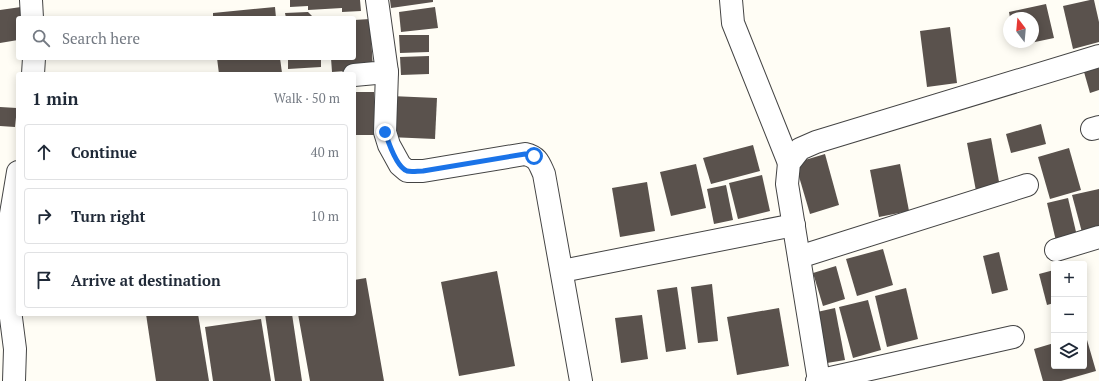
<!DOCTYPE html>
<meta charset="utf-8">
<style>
body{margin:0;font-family:"PT Serif",serif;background:#f6f6f7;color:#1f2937}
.controls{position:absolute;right:12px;bottom:12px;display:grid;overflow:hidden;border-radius:4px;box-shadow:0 2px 10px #0003}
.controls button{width:36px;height:36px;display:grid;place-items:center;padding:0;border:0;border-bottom:1px solid #e0e1e3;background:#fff;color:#1f2937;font:20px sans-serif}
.compass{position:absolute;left:1003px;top:12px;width:36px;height:36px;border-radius:50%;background:#fff;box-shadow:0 2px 10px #0003;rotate:344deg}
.stop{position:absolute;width:12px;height:12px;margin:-9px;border:3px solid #1a73e8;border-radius:50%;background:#fff}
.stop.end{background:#1a73e8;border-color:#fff;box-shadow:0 1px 4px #0008}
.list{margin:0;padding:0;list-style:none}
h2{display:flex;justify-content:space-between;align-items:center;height:52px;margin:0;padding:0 16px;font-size:17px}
h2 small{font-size:13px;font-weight:400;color:#747a83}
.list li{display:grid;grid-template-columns:26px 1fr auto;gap:12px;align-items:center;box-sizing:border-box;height:56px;margin:0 8px 8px;padding:0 8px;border:1px solid #e0e1e3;border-radius:4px}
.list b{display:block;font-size:15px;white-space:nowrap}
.list em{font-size:13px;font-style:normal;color:#747a83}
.icon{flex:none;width:22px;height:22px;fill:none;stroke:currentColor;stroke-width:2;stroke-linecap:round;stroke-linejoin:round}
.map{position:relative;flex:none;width:1099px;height:381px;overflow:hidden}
.search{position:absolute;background:#fff;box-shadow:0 2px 10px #0003;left:16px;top:16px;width:340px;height:44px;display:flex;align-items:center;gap:10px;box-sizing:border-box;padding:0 14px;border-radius:4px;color:#747a83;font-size:15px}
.panel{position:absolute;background:#fff;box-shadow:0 2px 10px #0003;left:16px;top:72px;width:340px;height:244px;border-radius:4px}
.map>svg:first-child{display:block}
</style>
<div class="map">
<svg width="1099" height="381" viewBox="0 0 1099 381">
<rect width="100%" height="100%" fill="#fffdf5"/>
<g fill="#5a524d">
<path d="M290 0H360L361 11 342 12V8L308 10V6L290 7Z"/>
<path d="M390 0H433V2L391 8Z"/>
<path d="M1090 0H1094L1099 22V42L1073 49 1063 6Z"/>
<path d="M1046 4 1054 38 1016 46 1015 42H1033V18H1010L1009 12Z"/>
<path d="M21 7 22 18H18V40L0 43V10Z"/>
<path d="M275 7 276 18H213V13Z"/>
<path d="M435 7 438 28 401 32 399 12Z"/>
<path d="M308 12 314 18H286L285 13Z"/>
<path d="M370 19 373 69 332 72 331 58H354V20Z"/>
<path d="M950 27 957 83 927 87 920 31Z"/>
<path d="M399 35H429V52L400 53Z"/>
<path d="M429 56V74L401 75 400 57Z"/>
<path d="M217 58H280L282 73 269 74H219Z"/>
<path d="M288 58H321V67L288 69Z"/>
<path d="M1099 68V90L1090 93 1084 72Z"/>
<path d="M354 92H374L375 135H354Z"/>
<path d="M391 96 437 98 435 139 389 137Z"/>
<path d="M0 107 17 108 15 127 0 126Z"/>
<path d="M1041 124 1046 144 1011 153 1006 134Z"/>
<path d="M991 138 1000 187 976 191 967 143Z"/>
<path d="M753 145 760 171 711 184 703 158Z"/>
<path d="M1069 148 1081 190 1050 199 1038 157Z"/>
<path d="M825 154 839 205 810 214 795 163Z"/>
<path d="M696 164 706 208 671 216 660 172Z"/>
<path d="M900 164 909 211 879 217 870 170Z"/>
<path d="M762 175 770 211 738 219 729 183Z"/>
<path d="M647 182 655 231 620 237 612 188Z"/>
<path d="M726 185 733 220 714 224 707 189Z"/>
<path d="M1099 189V232L1083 236 1072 195Z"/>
<path d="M1068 198 1077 236 1056 241 1047 203Z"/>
<path d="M883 249 893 285 857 296 846 259Z"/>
<path d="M999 252 1008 290 992 294 983 256Z"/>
<path d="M836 266 845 299 823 306 813 273Z"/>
<path d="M1054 270V303L1047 305 1039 274Z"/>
<path d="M497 271 515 366 459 376 441 282Z"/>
<path d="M366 278 384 381H310L298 314H354V280Z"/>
<path d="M712 284 718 341 698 343 691 287Z"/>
<path d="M677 287 686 349 666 352 657 290Z"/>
<path d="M906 288 918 339 887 347 875 296Z"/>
<path d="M868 300 881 350 853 358 839 307Z"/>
<path d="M779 308 789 366 737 375 727 317Z"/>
<path d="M835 308 845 360 827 363 817 312Z"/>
<path d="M146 314H198L209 381H156Z"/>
<path d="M265 314H292L302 381H275Z"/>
<path d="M642 315 648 359 621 363 615 318Z"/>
<path d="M261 319 271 381H213L205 327Z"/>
<path d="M1085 333 1096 371 1061 381H1043L1034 349 1054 343V366H1084V334Z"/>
</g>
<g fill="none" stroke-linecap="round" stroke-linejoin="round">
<g stroke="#444" stroke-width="24">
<g id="minor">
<path d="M31 0 32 18"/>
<path d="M731 0 733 23 789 163"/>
<path d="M387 72 385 132 389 145 400 165 407 171H423L525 154C538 157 539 163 544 174L581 381"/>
<path d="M33 74 34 58"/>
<path d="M354 75 387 72 377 0"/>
<path d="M1092 129 1099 127"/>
<path d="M1056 250 1099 237"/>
<path d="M799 257 1027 185"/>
<path d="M562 271 794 225"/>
<path d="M14 381 15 349 6 279V244L18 172"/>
<path d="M817 381 1013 337"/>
<path d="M819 381 787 184 789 163 800 149 816 142 1099 56"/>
</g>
</g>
<use href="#minor" stroke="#fff" stroke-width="22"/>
</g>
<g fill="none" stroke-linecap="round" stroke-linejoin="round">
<path stroke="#1a73e8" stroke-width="5" d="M385 132C388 141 396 167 407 171 411 172 418 171 423 171L525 154 534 156"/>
</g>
</svg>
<div class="controls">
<button>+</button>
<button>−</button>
<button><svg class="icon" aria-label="layers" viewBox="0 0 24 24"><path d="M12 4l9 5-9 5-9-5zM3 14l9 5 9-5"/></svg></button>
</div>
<svg class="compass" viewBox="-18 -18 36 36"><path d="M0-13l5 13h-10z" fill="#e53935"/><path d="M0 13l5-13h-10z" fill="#747a83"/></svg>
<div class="stop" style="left:534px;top:156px"></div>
<div class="stop end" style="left:385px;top:132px"></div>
<div class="search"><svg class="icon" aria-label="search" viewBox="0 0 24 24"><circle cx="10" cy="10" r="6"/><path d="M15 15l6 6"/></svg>Search here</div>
<section class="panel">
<h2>1 min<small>Walk · 50 m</small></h2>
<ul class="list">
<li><svg class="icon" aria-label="ahead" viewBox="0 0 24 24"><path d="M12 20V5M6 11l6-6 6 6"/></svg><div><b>Continue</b></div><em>40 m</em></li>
<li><svg class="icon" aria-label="right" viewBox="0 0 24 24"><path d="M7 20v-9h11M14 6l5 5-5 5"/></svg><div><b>Turn right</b></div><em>10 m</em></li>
<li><svg class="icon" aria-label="arrive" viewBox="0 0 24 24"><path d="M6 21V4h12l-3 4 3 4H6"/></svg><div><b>Arrive at destination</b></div></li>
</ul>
</section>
</div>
